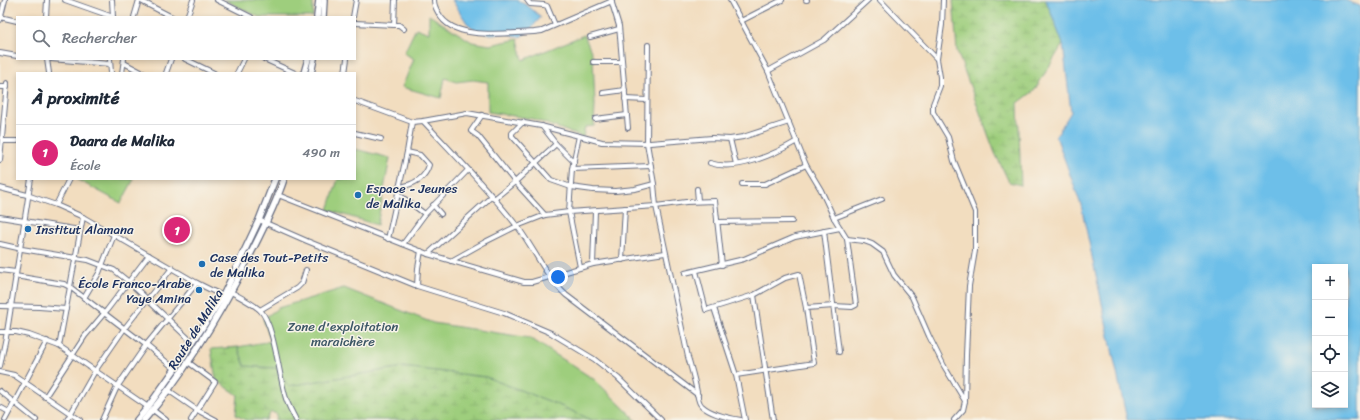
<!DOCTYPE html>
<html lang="fr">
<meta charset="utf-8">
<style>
body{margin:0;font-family:Sriracha,sans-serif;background:#f6f6f7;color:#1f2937}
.controls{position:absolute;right:12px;bottom:12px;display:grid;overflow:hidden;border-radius:0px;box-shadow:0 2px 6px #0003}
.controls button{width:36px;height:36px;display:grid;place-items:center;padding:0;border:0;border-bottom:1px solid #e0e1e3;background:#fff;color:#1f2937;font:20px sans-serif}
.you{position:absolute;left:558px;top:277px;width:14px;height:14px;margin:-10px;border:3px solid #fff;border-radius:50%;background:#1a73e8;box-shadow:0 0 0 6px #1a73e833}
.badge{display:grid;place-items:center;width:26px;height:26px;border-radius:50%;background:#db2777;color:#fff;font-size:13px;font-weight:700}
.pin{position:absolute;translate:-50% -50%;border:2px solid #fff;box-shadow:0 1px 4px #0006}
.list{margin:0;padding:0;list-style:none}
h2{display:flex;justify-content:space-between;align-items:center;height:52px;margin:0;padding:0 16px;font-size:17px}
h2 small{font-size:13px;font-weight:400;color:#747a83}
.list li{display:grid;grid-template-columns:26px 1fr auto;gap:12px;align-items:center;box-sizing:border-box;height:56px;padding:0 16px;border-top:1px solid #e0e1e3}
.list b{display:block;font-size:15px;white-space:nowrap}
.list p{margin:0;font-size:13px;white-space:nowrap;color:#747a83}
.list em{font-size:13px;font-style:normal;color:#747a83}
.icon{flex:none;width:22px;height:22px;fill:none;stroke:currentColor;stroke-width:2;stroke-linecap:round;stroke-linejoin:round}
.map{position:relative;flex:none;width:1360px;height:420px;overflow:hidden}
.search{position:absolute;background:#fff;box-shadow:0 2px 6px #0003;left:16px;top:16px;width:340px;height:44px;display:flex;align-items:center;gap:10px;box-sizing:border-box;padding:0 14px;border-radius:0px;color:#747a83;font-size:15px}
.panel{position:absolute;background:#fff;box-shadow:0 2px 6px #0003;left:16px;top:72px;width:340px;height:108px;border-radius:0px}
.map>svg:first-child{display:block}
</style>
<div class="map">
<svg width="1360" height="420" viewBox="0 0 1360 420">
<defs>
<pattern id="wetland-marsh" width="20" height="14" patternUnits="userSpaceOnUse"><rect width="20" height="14" fill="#9ece7d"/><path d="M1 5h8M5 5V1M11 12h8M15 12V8" fill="none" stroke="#88b16e"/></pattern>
</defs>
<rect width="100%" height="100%" fill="#f7f3e8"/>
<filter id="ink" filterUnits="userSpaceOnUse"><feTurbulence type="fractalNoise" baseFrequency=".025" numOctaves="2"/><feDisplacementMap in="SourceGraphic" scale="8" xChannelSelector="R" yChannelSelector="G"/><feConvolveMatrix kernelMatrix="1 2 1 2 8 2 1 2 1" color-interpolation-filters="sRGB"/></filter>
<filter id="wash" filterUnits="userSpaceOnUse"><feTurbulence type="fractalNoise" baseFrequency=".012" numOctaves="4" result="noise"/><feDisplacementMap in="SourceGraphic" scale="16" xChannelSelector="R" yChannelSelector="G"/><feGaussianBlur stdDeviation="0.9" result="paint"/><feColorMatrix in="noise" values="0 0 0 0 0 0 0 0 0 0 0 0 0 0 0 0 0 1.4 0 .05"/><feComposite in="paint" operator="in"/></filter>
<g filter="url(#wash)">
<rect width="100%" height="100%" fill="#f2ddbf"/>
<g fill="url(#wetland-marsh)" stroke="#5c7e6e">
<path d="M953 0H1046L1063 44 1034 91 1018 103 1021 185 1009 182 995 153 957 51Z"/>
<path d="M238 347 245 366 277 368 288 386 403 367 486 377 554 403 592 420H276L277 414 271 412 266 420H245L236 415 238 395 216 380 211 349Z"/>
</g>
<g fill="#9ece7d" stroke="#5c7e6e">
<path d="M225 0H313V17H259Z"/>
<path d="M429 15 472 42 490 45 518 39 523 60 584 35 593 56 595 105 594 126 585 127 583 137 533 119 488 112V82L473 80 456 82 445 78 441 98 402 87 414 59 404 53 416 28 429 33Z"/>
<path d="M355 149 390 158 377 225 328 210 338 179H355Z"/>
<path d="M78 179H134L121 203 78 180Z"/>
<path d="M344 288 433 323 530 338 595 380 636 420H592L554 403 486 377 403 367 288 386 277 368 245 366 238 347 271 341 263 319 278 308Z"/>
</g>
<g fill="#6dbfe9" stroke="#4477a4" fill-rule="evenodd">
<path d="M452 0H517L528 6 541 17C534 25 530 31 520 37L505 33 491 34 477 31 467 23Z"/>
<path d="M1046 0H1345L1360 6V420H1127L1081 205 1056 136 1071 112 1063 44ZM1315 267H1345V405H1315Z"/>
</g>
</g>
<g filter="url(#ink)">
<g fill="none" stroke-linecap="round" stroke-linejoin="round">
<g stroke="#666c80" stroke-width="6">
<g id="minor">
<path d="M65 0 113 17"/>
<path d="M112 0 113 17"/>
<path d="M139 0 172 17"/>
<path d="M217 0 251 17"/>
<path d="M434 0C434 6 436 9 439 14 453 41 507 33 534 32L542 31 612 1"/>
<path d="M527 0 530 4 544 5 547 6 555 25"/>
<path d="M611 0 619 26 628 128"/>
<path d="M730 0 768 71 806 165 821 190 834 218 847 239 856 305 852 307 834 306 806 308"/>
<path d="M806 0H807"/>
<path d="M880 0 937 59 940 77V86L933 104V112L948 137 954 161 975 212V251L969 286 966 355 965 401"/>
<path d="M0 17 17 21"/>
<path d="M46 17 47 0"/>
<path d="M134 17 139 0"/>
<path d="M187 17 193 0"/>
<path d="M353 17 356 0"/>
<path d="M0 20 5 0"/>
<path d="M741 21 782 0"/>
<path d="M355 23 394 25H399L404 29"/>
<path d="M394 25 395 0"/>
<path d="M590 37 619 29"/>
<path d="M648 45 647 143 654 184 656 206 688 357C692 371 696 384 698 398 699 401 699 404 702 406 712 415 728 418 741 420"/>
<path d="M0 53 17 56"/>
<path d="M47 59 49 73"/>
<path d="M51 59 110 64"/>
<path d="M110 59 111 73"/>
<path d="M185 59 214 73"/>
<path d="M264 59 295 73"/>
<path d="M937 59 942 25 943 0"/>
<path d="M593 62H622"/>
<path d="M124 63 143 73"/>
<path d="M768 71 824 40 868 0"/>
<path d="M122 73 124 59"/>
<path d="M166 73 171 59"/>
<path d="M237 73 244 59"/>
<path d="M345 73 347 59"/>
<path d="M0 87H7"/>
<path d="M603 93 625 90"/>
<path d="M625 99 647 100"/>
<path d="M355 101 412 122 423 121 467 113 541 126 602 142 650 143 712 138 730 139 743 137 789 122"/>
<path d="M482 115 471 131 478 136 515 182 545 215"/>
<path d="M595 119 627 115"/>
<path d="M423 121C455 155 488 189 517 226 534 248 545 276 566 295L698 395"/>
<path d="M523 122 512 133V136L551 180 571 187 593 190 615 191 635 189 654 184"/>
<path d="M542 126 556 144 574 162"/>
<path d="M355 133 381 139"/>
<path d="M579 136 572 169 569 212 580 267"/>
<path d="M730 139 736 164"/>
<path d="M2 141H17"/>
<path d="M0 160 7 83"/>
<path d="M710 163C736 172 775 154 797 141"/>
<path d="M572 169 651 166"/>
<path d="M742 184H765L806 165"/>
<path d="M399 187C412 185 425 179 429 165L420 155 407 152"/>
<path d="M0 188 27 195 56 205 83 217 197 283 223 296"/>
<path d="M697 189 698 201"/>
<path d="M398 194 425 214"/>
<path d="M278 195 428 254 524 282H532L593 264 665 253"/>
<path d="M494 199 515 182 556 144"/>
<path d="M56 205 69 179"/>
<path d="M433 205 441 214"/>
<path d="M0 217 80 230"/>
<path d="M834 218 882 199"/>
<path d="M259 220 307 241 417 286 504 313 551 333 594 359 618 378 661 420"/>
<path d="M717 222 792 221"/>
<path d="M824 231 839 352"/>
<path d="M388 239 407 152 412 122"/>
<path d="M847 239 864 241 872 244 883 252 894 275 912 297 929 336 944 366 965 401 963 410 954 420"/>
<path d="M0 244 22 249 88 260 114 270 129 282 192 342"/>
<path d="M403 244 425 214 468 170"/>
<path d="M428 254 492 196"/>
<path d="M622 260 625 208"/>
<path d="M451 261 485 242 517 226 545 215 569 212 656 206 686 202 715 201 722 265"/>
<path d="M593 264 595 211"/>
<path d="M0 270 16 272"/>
<path d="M696 271 706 310 754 295 785 278 799 274 806 308 814 363 736 375"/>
<path d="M685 273 744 259 795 237 840 228"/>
<path d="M15 276 64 284 70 287 146 345 175 369"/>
<path d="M417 286 418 268 421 251"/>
<path d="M231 292C240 297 252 303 260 310 274 324 279 375 285 395 287 404 292 412 296 420"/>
<path d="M754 295 773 420"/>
<path d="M84 298 99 273 114 235"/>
<path d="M0 306 39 307 66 309"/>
<path d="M714 308 736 375 745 420"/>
<path d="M260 310 297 288 302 283 306 270"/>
<path d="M0 332H16L29 335 59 346 148 407"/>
<path d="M59 346 83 217"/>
<path d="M188 362 215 382 191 420"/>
<path d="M0 366 7 332 31 179"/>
<path d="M0 372 14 375 80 420"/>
<path d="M168 390 197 410 216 420"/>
<path d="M0 391 36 420"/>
<path d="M45 397 85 336 107 310 149 255"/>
<path d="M0 407 9 412"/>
<path d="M153 410 166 420"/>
<path d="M5 420 47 341"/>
<path d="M67 420 95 371 124 329 172 268"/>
<path d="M102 420 117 387 146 345 197 283"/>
</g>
</g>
<g stroke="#666c80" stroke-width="8">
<g id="secondary">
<path d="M317 17 319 0"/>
<path d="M323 17 324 0"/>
<path d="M304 73 308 59"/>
<path d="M311 73 314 59"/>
<path d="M137 420 148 407 175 369 223 296 259 220 275 179"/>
<path d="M144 420C186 372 219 316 248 259 261 233 275 207 284 179"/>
</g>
</g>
<use href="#minor" stroke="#fff" stroke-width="4"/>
<use href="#secondary" stroke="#fff" stroke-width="5.5"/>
</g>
</g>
<g fill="#1f6fb2" stroke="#f7f3e8" stroke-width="1.5">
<circle cx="358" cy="195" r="4"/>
<circle cx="28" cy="229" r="4"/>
<circle cx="202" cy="264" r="4"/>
<circle cx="199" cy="290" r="4"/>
</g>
<g text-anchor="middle" stroke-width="3" stroke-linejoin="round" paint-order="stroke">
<g font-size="13" fill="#1b2f5e" stroke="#f7f3e8" text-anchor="start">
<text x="366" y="193">Espace - Jeunes<tspan x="366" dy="15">de Malika</tspan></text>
<text x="36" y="234">Institut Alamana</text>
<text x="210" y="262">Case des Tout-Petits<tspan x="210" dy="15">de Malika</tspan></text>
<text x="191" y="288" text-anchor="end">École Franco-Arabe<tspan x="191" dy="15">Yaye Amina</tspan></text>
</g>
<g font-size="13" fill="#3c5766" stroke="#f7f3e8">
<text x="343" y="331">Zone d'exploitation<tspan x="343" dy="15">maraichère</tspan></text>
</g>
<g font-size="13" fill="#1b2f5e" stroke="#f7f3e8">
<text transform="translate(195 329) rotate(-58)" y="5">Route de Malika</text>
</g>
</g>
</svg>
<div class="controls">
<button>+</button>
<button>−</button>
<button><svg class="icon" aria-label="locate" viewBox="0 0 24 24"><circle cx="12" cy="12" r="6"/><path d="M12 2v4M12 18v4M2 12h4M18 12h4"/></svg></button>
<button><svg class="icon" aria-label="layers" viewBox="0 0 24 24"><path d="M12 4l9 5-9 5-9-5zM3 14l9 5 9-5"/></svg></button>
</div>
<div class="you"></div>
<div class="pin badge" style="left:177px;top:230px">1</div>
<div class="search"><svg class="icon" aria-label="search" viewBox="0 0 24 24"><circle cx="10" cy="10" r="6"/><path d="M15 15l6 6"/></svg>Rechercher</div>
<section class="panel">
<h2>À proximité<small></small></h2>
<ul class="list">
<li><span class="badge">1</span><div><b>Daara de Malika</b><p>École</p></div><em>490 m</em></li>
</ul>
</section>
</div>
